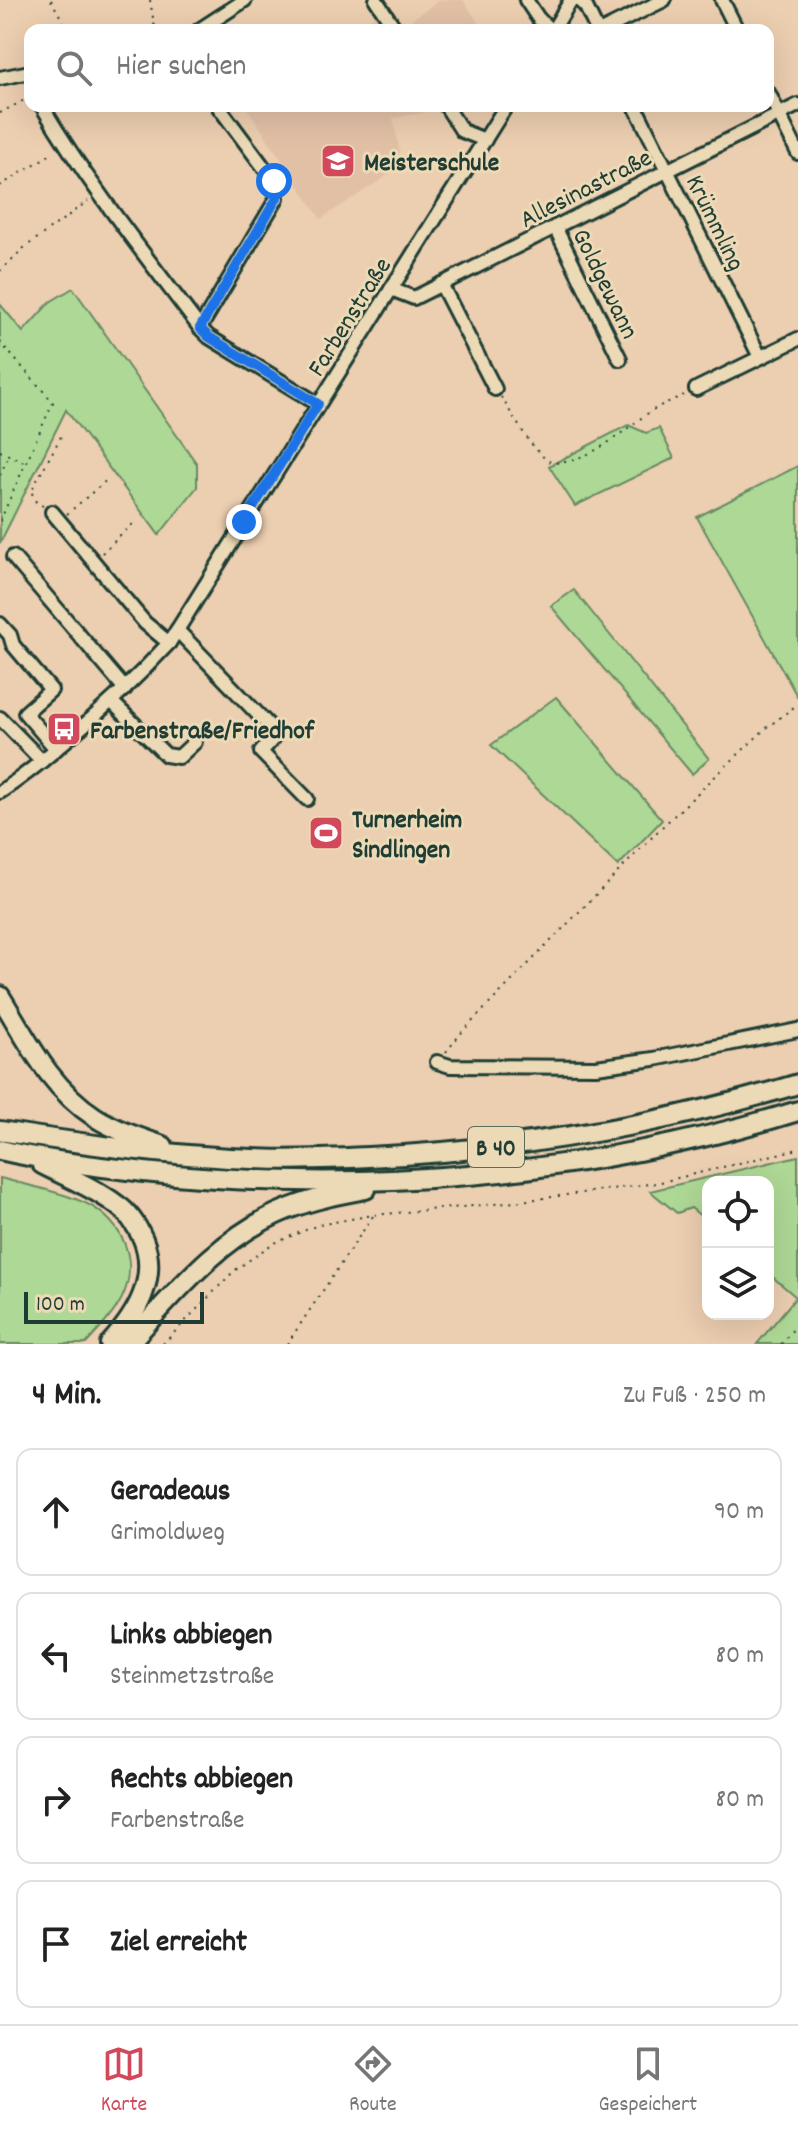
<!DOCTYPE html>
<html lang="de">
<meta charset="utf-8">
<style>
body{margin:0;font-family:Dekko,sans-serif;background:#f2f2f2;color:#222}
.controls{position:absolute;right:24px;bottom:24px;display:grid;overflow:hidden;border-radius:16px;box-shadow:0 8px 32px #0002}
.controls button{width:72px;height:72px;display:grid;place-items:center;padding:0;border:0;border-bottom:2px solid #e0e0e0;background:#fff;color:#222;font:40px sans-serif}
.scale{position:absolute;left:24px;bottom:20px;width:180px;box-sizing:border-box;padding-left:8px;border:4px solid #1f3d34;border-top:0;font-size:22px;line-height:28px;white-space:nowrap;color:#1f3d34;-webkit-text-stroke:6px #ecd9b6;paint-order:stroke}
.stop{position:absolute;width:24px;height:24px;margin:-18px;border:6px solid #1a73e8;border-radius:50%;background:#fff}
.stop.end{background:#1a73e8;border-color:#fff;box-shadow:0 2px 8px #0008}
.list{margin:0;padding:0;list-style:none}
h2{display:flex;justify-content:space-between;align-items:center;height:104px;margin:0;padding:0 32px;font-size:34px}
h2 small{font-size:26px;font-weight:400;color:#767676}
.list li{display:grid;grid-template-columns:52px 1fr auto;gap:24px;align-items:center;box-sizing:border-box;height:128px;margin:0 16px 16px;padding:0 16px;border:2px solid #e0e0e0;border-radius:16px}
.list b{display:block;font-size:30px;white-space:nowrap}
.list p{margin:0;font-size:26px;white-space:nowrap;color:#767676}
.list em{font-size:26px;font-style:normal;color:#767676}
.icon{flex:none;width:44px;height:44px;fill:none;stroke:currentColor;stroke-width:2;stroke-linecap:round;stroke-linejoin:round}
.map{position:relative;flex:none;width:798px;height:1344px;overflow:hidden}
.search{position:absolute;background:#fff;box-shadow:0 8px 32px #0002;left:24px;right:24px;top:24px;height:88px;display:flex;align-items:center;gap:20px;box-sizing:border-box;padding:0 28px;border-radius:16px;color:#767676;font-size:30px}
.sheet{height:680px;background:#fff}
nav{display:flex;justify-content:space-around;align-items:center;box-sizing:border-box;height:112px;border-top:2px solid #e0e0e0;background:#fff;font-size:22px;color:#767676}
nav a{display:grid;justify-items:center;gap:4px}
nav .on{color:#d1495b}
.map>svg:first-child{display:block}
</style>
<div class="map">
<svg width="798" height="1344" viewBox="0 0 798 1344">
<rect width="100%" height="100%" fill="#ecceb0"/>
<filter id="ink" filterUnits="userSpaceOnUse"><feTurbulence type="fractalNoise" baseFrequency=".0125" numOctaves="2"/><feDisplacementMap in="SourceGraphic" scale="16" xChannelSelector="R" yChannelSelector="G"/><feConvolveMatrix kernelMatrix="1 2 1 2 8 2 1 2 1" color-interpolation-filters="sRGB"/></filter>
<g filter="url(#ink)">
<g fill="#e2c0a6">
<path d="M440 0H463L483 30H404L402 26Z"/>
<path d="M377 14 388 30H355Z"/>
<path d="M250 106H434L423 113 393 118 400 153 387 169 390 174 321 219 247 108Z"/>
</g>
<g fill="#aed895" stroke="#668a64" stroke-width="2">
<path d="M73 288 197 464V487L159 535 66 410 0 543V304L23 332 50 302Z"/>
<path d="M628 425 646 433 659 428 674 458 575 506 549 466Z"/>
<path d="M798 466V695L797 696 697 517Z"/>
<path d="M574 590 709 759 692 774 551 606Z"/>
<path d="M556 697 662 820 618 866 491 745Z"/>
<path d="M798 1156V1344H757L796 1297 768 1273V1182H708V1222L691 1208 677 1213 650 1191Z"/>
<path d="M0 1178C26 1185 53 1190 78 1200 120 1215 142 1259 121 1300 112 1316 99 1330 86 1344H0Z"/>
</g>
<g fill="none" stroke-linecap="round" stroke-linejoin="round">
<g stroke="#1f3d34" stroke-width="18">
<g id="minor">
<path d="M376 0 396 30"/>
<path d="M526 0 538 18 550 30"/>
<path d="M579 0 586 7 597 30"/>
<path d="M722 0 737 30"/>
<path d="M199 30 245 0"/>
<path d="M553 30 571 0"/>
<path d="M603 30 664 0"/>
<path d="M0 78 30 72"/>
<path d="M768 92 798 153"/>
<path d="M42 106C88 184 145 255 200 328L209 337 318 404"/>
<path d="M446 106 462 131 485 140"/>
<path d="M635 106 760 357"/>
<path d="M555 227 620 359"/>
<path d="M441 284 495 389"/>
<path d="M391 289 414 298 798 105"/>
<path d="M200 328 277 198 274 181 218 106"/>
<path d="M696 389 798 339"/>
<path d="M52 512 145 623 169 643"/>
<path d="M13 557 125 689"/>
<path d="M0 624 10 635 13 645 51 690 25 713 56 749"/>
<path d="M177 630 277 734 261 752 307 799"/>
<path d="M112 702 166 755 179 757 195 742"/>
<path d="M0 718 42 761"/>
<path d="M0 792C23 777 44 760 64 742 102 711 136 679 169 643L506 106"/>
<path d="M437 1062 450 1066 596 1067 654 1059 798 1030"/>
</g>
</g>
<g stroke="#1f3d34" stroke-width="24">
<g id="highway">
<path d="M0 996C28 1041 49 1087 95 1117 115 1130 140 1138 163 1146"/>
<path d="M0 1131C84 1144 168 1156 253 1159 291 1161 330 1159 368 1157 515 1150 658 1126 798 1084"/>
<path d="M0 1150C47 1161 96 1166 144 1172 364 1195 587 1176 798 1111"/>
<path d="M42 1164C67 1177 95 1188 117 1205 129 1213 137 1226 143 1239 159 1279 136 1315 110 1344"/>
<path d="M128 1344C175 1293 221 1235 288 1209 313 1199 339 1194 366 1189"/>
</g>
</g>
<g stroke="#1f3d34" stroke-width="2" stroke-dasharray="2 6" stroke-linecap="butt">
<path d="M51 0 68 30"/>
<path d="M150 0 154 24 159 30"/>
<path d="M0 113 30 97"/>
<path d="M0 186 54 152"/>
<path d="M0 271 24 248 88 201"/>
<path d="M0 342 53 402 0 521"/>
<path d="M501 397C511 412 535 456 551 462 557 464 564 461 570 460 602 453 624 429 650 412 660 405 673 400 684 395"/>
<path d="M0 451 24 462"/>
<path d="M0 475 9 455"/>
<path d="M43 506 36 502 31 491 63 433"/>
<path d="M67 514 109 478"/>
<path d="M102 553 136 521"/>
<path d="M446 1052 462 1032 662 827 765 729 798 704"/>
<path d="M163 1344 234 1271 272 1244 318 1225 373 1215 506 1203 657 1183 798 1149"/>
<path d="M287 1344 373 1216"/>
<path d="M781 1344 798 1323"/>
</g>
<use href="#minor" stroke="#ecd9b6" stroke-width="12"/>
<use href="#highway" stroke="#ecd9b6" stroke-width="18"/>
</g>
</g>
<g fill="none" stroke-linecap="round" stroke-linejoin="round" filter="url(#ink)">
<path stroke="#1a73e8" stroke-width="10" d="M244 522 318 404 209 337 200 328 277 198 274 181"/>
</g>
<defs>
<g id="school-square" transform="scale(1.8)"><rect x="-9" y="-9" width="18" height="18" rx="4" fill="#d1495b" stroke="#ecd9b6"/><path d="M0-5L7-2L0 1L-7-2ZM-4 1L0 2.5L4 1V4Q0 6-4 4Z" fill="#fff"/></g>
<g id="bus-square" transform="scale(1.8)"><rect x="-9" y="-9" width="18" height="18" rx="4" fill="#d1495b" stroke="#ecd9b6"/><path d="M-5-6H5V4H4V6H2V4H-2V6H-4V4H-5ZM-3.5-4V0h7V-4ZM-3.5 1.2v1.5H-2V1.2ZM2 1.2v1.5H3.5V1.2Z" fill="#fff"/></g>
<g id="stadium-square" transform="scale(1.8)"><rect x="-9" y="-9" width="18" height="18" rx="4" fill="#d1495b" stroke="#ecd9b6"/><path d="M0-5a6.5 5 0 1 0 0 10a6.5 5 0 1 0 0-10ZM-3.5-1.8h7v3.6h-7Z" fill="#fff"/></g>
</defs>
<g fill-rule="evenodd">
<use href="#school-square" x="338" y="161"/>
<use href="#bus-square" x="64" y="729"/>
<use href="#stadium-square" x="326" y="833"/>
</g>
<g text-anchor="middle" stroke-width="6" stroke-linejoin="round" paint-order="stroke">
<rect fill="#ecd9b6" stroke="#5c6c5b" stroke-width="2" x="468" y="1127" width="56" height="40" rx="6"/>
<g font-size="24" font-weight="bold" fill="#1f3d34">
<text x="496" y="1155">B 40</text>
</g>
<g font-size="26" font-weight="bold" fill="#1f3d34" stroke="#ecd9b6" text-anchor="start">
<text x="364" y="170">Meisterschule</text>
<text x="90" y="738">Farbenstraße/Friedhof</text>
<text x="352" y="827">Turnerheim<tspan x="352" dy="30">Sindlingen</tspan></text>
</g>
<g font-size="26" fill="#1f3d34" stroke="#ecd9b6">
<text transform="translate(585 187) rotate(-27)" y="9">Allesinastraße</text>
<text transform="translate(717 222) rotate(64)" y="9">Krümmling</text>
<text transform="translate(607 283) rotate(64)" y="9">Goldgewann</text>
<text transform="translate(348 316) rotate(-58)" y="9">Farbenstraße</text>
</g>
</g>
</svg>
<div class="controls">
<button><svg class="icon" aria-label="locate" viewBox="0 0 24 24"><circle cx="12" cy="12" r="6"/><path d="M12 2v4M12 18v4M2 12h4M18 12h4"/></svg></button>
<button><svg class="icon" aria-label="layers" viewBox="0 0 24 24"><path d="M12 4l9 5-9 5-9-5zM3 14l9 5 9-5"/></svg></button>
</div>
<div class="scale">100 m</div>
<div class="stop" style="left:274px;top:181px"></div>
<div class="stop end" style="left:244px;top:522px"></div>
<div class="search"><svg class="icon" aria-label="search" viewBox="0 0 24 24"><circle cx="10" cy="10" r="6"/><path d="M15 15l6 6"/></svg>Hier suchen</div>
</div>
<section class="sheet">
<h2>4 Min.<small>Zu Fuß · 250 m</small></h2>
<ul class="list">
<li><svg class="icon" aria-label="ahead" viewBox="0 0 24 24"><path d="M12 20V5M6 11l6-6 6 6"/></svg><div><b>Geradeaus</b><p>Grimoldweg</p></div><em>90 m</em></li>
<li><svg class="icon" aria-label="left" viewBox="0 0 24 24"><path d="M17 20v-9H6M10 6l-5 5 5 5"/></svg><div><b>Links abbiegen</b><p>Steinmetzstraße</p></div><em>80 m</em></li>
<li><svg class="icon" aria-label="right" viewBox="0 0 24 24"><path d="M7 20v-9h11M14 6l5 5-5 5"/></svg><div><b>Rechts abbiegen</b><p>Farbenstraße</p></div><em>80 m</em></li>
<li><svg class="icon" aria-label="arrive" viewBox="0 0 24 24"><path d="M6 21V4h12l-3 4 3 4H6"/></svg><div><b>Ziel erreicht</b></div></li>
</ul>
</section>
<nav>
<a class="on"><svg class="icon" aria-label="map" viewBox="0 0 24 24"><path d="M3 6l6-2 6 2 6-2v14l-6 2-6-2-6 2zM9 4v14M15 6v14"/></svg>Karte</a>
<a><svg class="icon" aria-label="directions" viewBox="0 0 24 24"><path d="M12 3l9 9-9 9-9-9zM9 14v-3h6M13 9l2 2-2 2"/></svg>Route</a>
<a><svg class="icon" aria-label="saved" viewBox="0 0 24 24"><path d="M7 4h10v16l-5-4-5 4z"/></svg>Gespeichert</a>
</nav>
